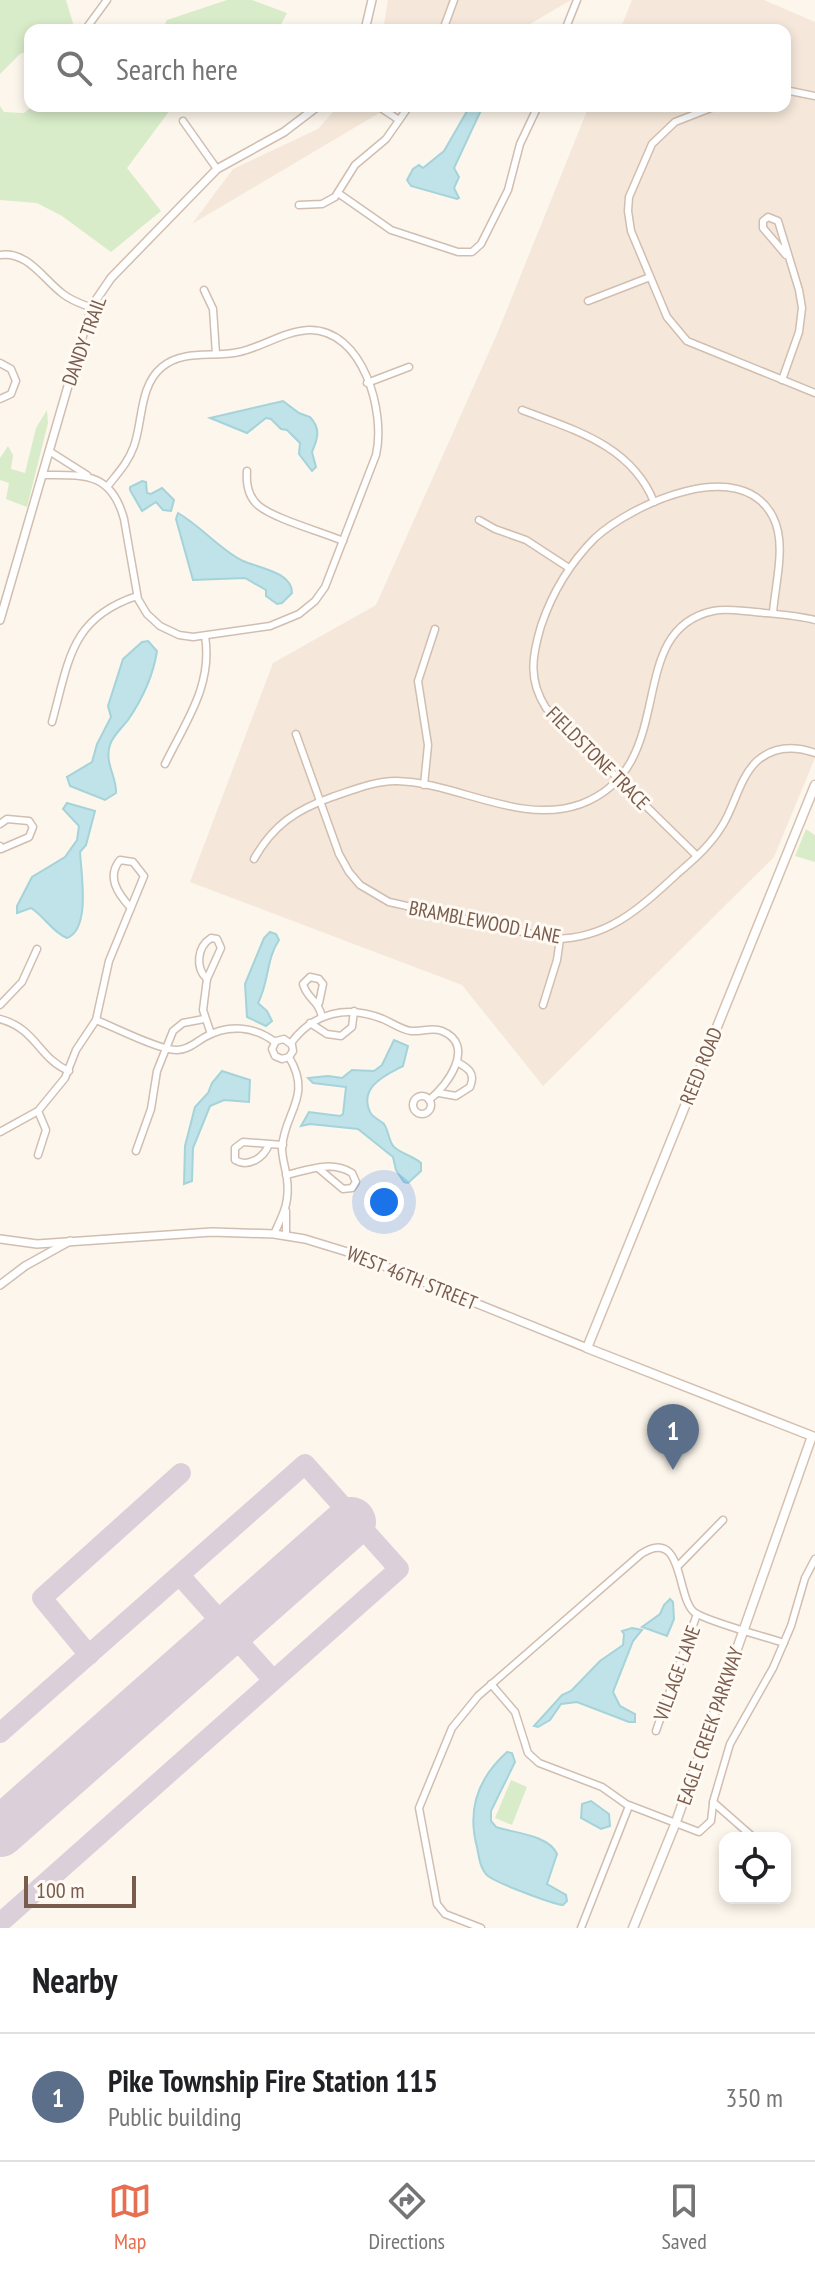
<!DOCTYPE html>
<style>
body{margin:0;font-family:"PT Sans Narrow",sans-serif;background:#f6f6f6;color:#202124}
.controls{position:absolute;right:24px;bottom:24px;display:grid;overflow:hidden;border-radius:16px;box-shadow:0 4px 12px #0003}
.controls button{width:72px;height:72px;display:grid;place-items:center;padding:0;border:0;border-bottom:2px solid #e0e0e0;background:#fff;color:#202124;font:40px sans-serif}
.scale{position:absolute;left:24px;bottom:20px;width:112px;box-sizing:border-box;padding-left:8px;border:4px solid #7a5c4d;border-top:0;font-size:22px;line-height:28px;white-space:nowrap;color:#7a5c4d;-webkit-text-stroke:6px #fffaf3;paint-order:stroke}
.you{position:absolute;left:384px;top:1202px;width:28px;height:28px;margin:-20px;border:6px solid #fff;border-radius:50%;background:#1a73e8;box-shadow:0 0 0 12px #1a73e833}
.badge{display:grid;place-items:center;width:52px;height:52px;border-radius:50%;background:#e76f51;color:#fff;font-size:26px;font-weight:700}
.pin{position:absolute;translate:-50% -66px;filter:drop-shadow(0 2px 4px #0008)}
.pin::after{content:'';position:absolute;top:42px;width:28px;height:24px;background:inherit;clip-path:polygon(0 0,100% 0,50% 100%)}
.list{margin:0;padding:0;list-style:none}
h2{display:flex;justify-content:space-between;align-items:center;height:104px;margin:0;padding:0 32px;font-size:34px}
h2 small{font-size:26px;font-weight:400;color:#757577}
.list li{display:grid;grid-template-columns:52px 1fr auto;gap:24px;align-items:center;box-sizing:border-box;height:128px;padding:0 32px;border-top:2px solid #e0e0e0}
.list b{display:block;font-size:30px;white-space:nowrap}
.list p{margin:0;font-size:26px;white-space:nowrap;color:#757577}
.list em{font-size:26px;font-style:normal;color:#757577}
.icon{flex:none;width:44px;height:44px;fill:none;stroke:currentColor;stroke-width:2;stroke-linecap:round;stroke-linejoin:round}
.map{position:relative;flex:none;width:815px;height:1928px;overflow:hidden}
.search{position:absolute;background:#fff;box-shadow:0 4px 12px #0003;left:24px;right:24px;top:24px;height:88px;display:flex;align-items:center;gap:20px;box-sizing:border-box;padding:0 28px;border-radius:16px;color:#757577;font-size:30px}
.sheet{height:232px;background:#fff}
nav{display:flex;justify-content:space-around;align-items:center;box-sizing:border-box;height:112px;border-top:2px solid #e0e0e0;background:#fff;font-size:22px;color:#757577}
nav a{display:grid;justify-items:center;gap:4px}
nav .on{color:#e76f51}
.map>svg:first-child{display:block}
</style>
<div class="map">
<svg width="815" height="1928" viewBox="0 0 815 1928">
<rect width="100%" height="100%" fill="#fdf6ec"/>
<g fill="#f5e8da">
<path d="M388 0H571L520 30H383Z"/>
<path d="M632 0H764L815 22V758L774 857 543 1086 462 985 190 882 273 663 376 605 497 334 589 106H785V30H620Z"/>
<path d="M338 106H391L192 224 233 169 318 129Z"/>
</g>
<g fill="#d8ecc9">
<path d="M0 0H66L75 30H30V50L20 54 0 74Z"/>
<path d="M227 0H252L287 13 278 30H162L167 20Z"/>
<path d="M0 106 4 112 24 113 33 106H173L127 168 161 211 111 252 62 216 37 203 0 200Z"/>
<path d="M47 410 48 423 27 507 6 499 9 483 0 480V458L8 446 13 455 11 469 25 473 36 428Z"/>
<path d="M806 829 815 835V862L795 856Z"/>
<path d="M511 1780 527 1787 512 1825 495 1818Z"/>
</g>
<g fill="#bfe3e8" stroke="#a5d3da" stroke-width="2">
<path d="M470 106H483L454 168 459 177 454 188 459 198 457 199 411 186 407 180 413 169 419 165 423 168 444 151Z"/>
<path d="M283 401 299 413 310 417C321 429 318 438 312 452L316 467 312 471 299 454 300 443 287 430 281 429 271 419 266 418 247 433 210 418Z"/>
<path d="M142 481 146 482 147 493 151 494 162 488 174 500 171 511 163 510 156 502 142 511 130 490V487Z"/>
<path d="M178 513C201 526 220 550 243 561 259 568 292 572 292 593L282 603 277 604 266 596V590L245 578 193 580 176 519Z"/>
<path d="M148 641 157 651C153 677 143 698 128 720 122 728 113 735 110 745 104 763 117 777 116 793L105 800 70 786 67 777 92 762 97 744 111 717 108 706 123 659 142 642Z"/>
<path d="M67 803 95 811 86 845 80 852C81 873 91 929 67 938 53 933 44 916 31 908L17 913V906L32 877 65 857 77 840 79 826 63 809Z"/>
<path d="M270 932 276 934 279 940C266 959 269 983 258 1003L267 1011 272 1021 266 1026 247 1017 245 984 264 938Z"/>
<path d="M394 1040 408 1046 403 1066C388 1074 358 1086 370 1112 372 1117 380 1120 384 1124 389 1131 388 1140 394 1147 402 1154 413 1156 421 1163V1171L408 1183 404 1182 396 1170 393 1157 358 1129 310 1124 301 1126 309 1112 340 1116 343 1114 346 1087 313 1083 308 1078 328 1076 342 1078 352 1070 374 1071 382 1065Z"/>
<path d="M222 1071 250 1080 249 1102 224 1100 210 1106 193 1148 192 1181 184 1184 185 1146 195 1107 208 1093 212 1083Z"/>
<path d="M670 1599 673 1602 674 1619 667 1636 642 1627 660 1614 664 1605Z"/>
<path d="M632 1628 642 1630 633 1641 613 1692 620 1706 635 1714V1722H629L577 1702 561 1704 550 1720 538 1727 534 1726 562 1695 571 1691 600 1661 623 1645 624 1634 622 1631Z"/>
<path d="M507 1752 512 1753 515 1762 491 1811V1821L496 1827C514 1833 549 1835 557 1854L547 1884 566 1895 567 1901 563 1905C552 1904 497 1883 488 1876 480 1869 479 1857 477 1847 467 1810 478 1778 507 1752Z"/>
<path d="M591 1801 609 1814 610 1826 601 1829 581 1818 582 1804Z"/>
</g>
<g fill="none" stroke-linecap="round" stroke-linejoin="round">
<g stroke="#dbcfda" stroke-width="20">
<path d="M183 1579 273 1680"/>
<path d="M89 1655 42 1598 181 1473"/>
<path d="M0 1733 305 1464 399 1569 0 1923"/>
</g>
<path stroke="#dbcfda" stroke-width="50" d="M0 1832 351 1522"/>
<g stroke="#d1beb0" stroke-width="9">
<g id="minor">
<path d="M85 30 107 0"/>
<path d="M443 30 454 0"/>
<path d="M565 30 577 0"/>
<path d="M785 90 815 96"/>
<path d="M378 106 399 120"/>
<path d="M716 106 675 122 652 144 629 197 628 211 631 231 667 317 687 341 815 393"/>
<path d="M183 121 217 169"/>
<path d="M338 193 391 230 458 252H472L481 244 508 190 520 144 538 106"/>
<path d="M299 205 322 204 335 197 355 165 386 139 409 106"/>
<path d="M0 255C28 251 43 279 63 294 72 301 82 304 92 308"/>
<path d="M204 290 213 309 216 354"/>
<path d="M588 301 650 277"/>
<path d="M0 363 11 369 16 381 11 394 0 399"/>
<path d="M782 380 799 332 802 308 799 290 778 221 768 217 763 221V228L786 255"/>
<path d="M367 383 409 367"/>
<path d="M522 410C574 430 631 445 654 502"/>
<path d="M49 451 87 475"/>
<path d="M247 471C246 484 248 497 259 506 275 519 322 532 343 541"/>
<path d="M42 475C83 475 111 471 124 519L138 599 147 614 160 626 179 635 193 637 270 626 299 614 315 601 325 587 376 455C386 412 363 329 309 330 285 331 262 347 239 352 213 358 184 349 162 367 139 386 143 421 134 446 128 463 117 474 107 487"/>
<path d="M479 520 495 529 526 540 569 568"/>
<path d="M52 722C69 661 70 618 137 596"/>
<path d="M296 734 339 854 349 872 360 885 389 902 554 939C607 939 639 909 676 875 693 860 710 846 722 826 735 806 739 778 757 761 774 746 795 746 815 753"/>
<path d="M165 764C186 721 213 685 205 636"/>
<path d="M424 785 428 745 418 681 435 629"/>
<path d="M0 824 7 819 29 821 33 827 29 837 1 849 0 846"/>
<path d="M697 856 546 708C528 680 532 656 541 626 552 593 570 563 595 538 632 504 741 454 773 517 787 544 775 584 773 613"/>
<path d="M254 859C273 825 296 810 332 797 353 790 374 781 396 781 457 782 520 826 581 804 682 766 621 631 713 611 726 608 741 611 755 612 775 614 795 615 815 620"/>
<path d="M211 938 217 939 221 948 207 979C195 968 197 947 211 938Z"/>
<path d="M207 979 203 1010 211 1034"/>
<path d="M319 1003 323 984 319 979 310 977 303 984C307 999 318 999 322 1017"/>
<path d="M0 1005 22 982 37 949"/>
<path d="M543 1005 557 960 560 939"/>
<path d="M0 1019C37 1029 38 1058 69 1071"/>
<path d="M96 1020C114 1027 161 1051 177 1050 188 1050 196 1042 205 1037 228 1024 254 1026 275 1042"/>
<path d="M310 1023 327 1034 341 1036 352 1027 354 1011"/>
<path d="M291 1043C314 1012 347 1005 383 1019 392 1023 402 1030 411 1031 422 1032 432 1027 442 1031 477 1045 447 1086 429 1100"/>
<path d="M439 1093 456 1096 470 1087C476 1073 468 1068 457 1062"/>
<circle cx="422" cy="1105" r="9"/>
<path d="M0 1132 38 1111 65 1078 76 1050 96 1020 109 961 144 876 133 862 120 860C106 877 118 894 131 908"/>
<path d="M269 1144C264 1158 248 1168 235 1160V1148L243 1142 283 1145"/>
<path d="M136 1151 151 1109 157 1071 173 1031 183 1023 204 1019"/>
<path d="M38 1155 46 1130 38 1111"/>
<path d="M286 1175C308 1170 331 1160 352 1173L356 1182 352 1188 343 1189 318 1168"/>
<path d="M286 1211V1236"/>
<path d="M274 1234C283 1214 290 1203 287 1179 286 1169 282 1159 282 1148 284 1112 313 1097 289 1057L293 1051 292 1045 284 1039 276 1041 272 1049 275 1056 282 1059 289 1057"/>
<path d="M678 1566 723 1520"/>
<path d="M491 1684 515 1712 528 1753 539 1763 602 1787 626 1804 699 1832 711 1821 713 1804"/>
<path d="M656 1731 697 1614"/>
<path d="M754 1838 713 1802 730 1744 773 1668 791 1626 805 1578 815 1559"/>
<path d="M481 1928 445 1914 437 1904 419 1808 452 1728 478 1696 641 1554C684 1526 676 1597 694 1612 705 1621 766 1637 784 1643"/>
<path d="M581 1928 629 1806"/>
</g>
</g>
<g stroke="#d1beb0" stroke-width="10">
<g id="tertiary">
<path d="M365 30 372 0"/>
<path d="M0 620 86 324 96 300 111 278 217 169 284 132 318 106"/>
<path d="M0 1239 37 1244 212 1232 274 1234 305 1239 354 1254 587 1348"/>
<path d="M0 1285 25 1266 70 1241"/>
</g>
</g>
<g stroke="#d6c0b0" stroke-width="11">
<path id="secondary" d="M633 1928 676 1822 812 1436 587 1348 815 785"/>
</g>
<use href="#minor" stroke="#fff" stroke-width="6"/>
<use href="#tertiary" stroke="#fff" stroke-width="7"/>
<use href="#secondary" stroke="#fff" stroke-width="8"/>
</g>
<g text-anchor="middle" stroke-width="6" stroke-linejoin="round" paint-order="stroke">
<g font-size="20" fill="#7a5c4d" stroke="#fffaf3">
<text transform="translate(84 341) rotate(-70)" y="7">DANDY TRAIL</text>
<text transform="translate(598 758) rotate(45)" y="7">FIELDSTONE TRACE</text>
<text transform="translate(485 922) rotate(11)" y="7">BRAMBLEWOOD LANE</text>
<text transform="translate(701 1066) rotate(-68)" y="7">REED ROAD</text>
<text transform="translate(412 1278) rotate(22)" y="7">WEST 46TH STREET</text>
<text transform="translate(677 1673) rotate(-70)" y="7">VILLAGE LANE</text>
<text transform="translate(710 1726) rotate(-71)" y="7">EAGLE CREEK PARKWAY</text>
</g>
</g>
</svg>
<div class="controls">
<button><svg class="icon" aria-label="locate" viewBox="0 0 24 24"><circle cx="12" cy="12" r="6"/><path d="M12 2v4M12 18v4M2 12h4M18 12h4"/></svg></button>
</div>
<div class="scale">100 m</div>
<div class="you"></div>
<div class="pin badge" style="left:673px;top:1470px;background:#5c6f8a">1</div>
<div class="search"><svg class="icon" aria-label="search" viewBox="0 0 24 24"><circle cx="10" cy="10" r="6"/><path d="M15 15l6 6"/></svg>Search here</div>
</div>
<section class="sheet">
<h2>Nearby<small></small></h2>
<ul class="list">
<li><span class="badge" style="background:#5c6f8a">1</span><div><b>Pike Township Fire Station 115</b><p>Public building</p></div><em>350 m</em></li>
</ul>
</section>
<nav>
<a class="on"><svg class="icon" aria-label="map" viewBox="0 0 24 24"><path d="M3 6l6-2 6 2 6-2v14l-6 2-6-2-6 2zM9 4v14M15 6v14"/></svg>Map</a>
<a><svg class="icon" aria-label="directions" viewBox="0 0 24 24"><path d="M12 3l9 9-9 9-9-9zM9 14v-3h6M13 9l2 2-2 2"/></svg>Directions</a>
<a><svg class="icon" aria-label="saved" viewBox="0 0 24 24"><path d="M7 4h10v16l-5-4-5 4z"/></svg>Saved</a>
</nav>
